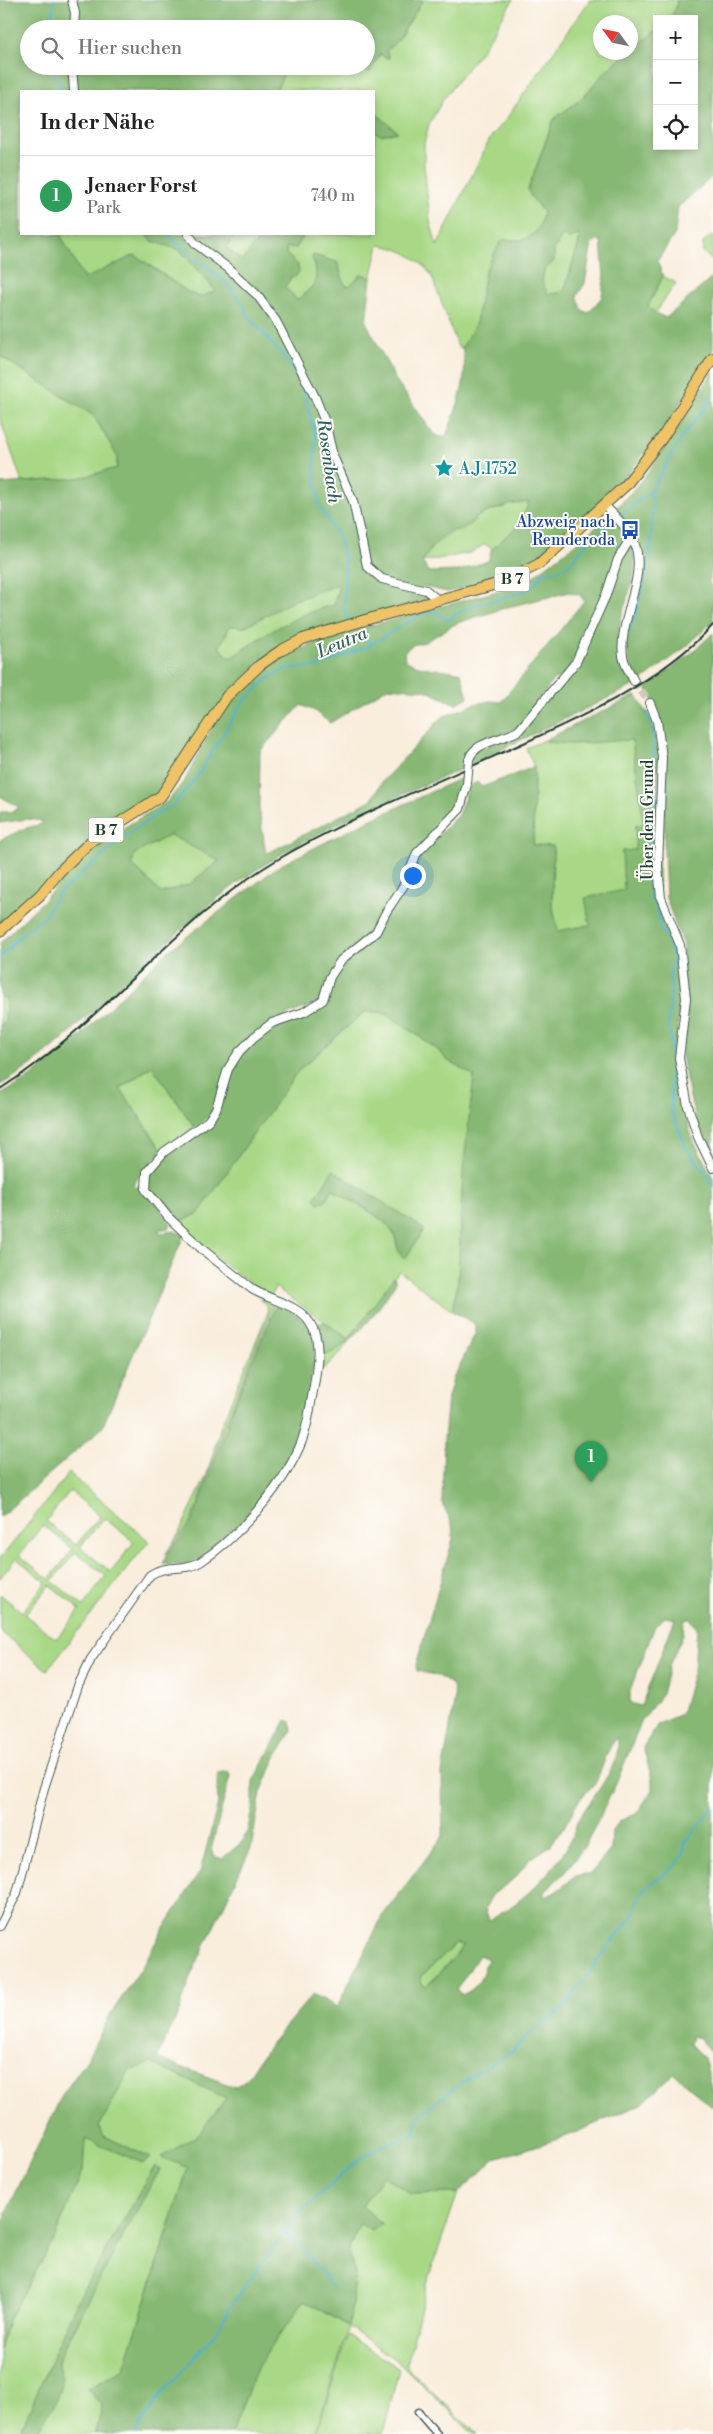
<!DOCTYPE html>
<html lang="de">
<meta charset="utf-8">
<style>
body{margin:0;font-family:"Libre Bodoni",serif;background:#f6f6f6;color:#222}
.controls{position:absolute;right:15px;top:15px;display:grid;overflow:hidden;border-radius:0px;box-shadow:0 2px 8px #0003}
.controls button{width:45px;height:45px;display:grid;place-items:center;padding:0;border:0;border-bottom:1px solid #e0e0e0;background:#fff;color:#222;font:25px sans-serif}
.compass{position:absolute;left:593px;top:15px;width:45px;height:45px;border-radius:50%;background:#fff;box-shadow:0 2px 8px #0003;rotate:303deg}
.you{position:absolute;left:412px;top:875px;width:18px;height:18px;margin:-12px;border:4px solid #fff;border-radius:50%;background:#1a73e8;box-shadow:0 0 0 8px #1a73e833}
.badge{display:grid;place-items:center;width:32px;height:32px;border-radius:50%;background:#b5179e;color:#fff;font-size:16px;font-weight:700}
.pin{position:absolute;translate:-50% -41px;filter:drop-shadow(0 1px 2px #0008)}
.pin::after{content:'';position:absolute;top:26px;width:18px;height:15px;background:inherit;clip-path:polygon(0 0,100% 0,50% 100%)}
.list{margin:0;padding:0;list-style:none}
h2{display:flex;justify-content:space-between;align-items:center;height:65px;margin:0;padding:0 20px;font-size:21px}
h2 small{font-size:16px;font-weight:400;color:#767676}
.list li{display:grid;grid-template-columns:32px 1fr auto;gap:15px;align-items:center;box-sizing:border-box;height:80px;padding:0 20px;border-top:1px solid #e0e0e0}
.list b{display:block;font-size:19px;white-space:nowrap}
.list p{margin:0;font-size:16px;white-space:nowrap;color:#767676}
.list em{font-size:16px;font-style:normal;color:#767676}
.icon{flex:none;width:28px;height:28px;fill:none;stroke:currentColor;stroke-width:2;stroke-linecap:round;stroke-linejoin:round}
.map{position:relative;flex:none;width:713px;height:2434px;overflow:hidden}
.search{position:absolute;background:#fff;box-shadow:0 2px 8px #0003;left:20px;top:20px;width:355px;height:55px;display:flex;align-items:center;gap:12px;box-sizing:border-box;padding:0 18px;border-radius:28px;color:#767676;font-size:19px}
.panel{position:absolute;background:#fff;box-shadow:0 2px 8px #0003;left:20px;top:90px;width:355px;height:145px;border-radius:0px}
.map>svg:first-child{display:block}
</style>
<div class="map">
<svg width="713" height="2434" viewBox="0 0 713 2434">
<rect width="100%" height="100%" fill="#fdfcf7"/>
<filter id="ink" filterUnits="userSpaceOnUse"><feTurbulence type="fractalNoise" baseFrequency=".02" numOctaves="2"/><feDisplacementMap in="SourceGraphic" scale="10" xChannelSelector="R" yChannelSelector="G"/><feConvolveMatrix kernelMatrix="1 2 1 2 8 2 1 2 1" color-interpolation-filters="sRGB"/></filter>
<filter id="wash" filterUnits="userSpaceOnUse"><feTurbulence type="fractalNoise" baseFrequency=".0096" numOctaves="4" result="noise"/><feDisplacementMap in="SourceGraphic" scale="20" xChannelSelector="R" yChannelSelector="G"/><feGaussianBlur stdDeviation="1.12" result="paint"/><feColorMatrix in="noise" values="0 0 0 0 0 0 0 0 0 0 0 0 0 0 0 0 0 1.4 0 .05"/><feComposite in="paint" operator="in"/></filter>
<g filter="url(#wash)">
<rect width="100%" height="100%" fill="#f9eddc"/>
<g fill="#a8d886" stroke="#648a5d" fill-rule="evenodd">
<path d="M423 0H513L482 50 444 98 429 124 424 144V164L430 221 437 246 491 137 504 122 590 0H677L676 8 670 19H657V30L630 52V22H600V52H630L600 78 580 100 554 119 528 189 530 195 543 212C541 227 535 239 518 240 511 240 507 238 501 241L485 271 476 323 462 348 458 347 432 277C422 259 399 247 379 245L371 278 362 274 349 286 344 285 337 262 312 257C321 280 315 286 297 300L285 287 298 265 286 254 287 247 303 237 298 234H374V130L390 134 398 132 374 112V91H276L287 66H353L370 71 380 54 385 58 390 57 386 51 397 41Z"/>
<path d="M579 233V242L565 289 561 293 548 294 542 282 544 270 554 261V249L563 234Z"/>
<path d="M60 234H145L152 241 180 250 216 291 200 297 188 292 135 255 84 279Z"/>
<path d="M236 234H264L242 261 226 247Z"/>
<path d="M713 234V261L703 252V243Z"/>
<path d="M663 276 676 283 655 313 648 306Z"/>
<path d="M0 356 94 416 117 456V468L79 478 22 482 0 419Z"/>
<path d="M530 502 519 525 492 549 485 544 470 553 422 562 433 545 454 530 468 526 480 515 512 504Z"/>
<path d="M339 584 334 605C295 614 263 636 231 658L219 648 230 626 244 627 295 600Z"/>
<path d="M547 739V742L572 744 632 739 644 825H636L635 850 622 851 625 890 590 925 558 932 552 903 553 846 533 845 534 767 526 748Z"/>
<path d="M170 835 219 861 188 885 161 893 132 865 134 854Z"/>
<path d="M0 997H6L5 1021 0 1027Z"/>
<path d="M364 1012H380L389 1015 438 1050 447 1060 474 1076V1089L463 1170 458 1280 452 1311 399 1271 349 1339 275 1287 271 1297 264 1294 212 1254 177 1223 198 1214 297 1072ZM333 1170 424 1230 405 1259C395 1253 398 1240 392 1231 381 1214 349 1202 333 1189L325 1201Z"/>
<path d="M152 1066 195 1128 162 1150 120 1089Z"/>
<path d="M259 1299 274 1304 225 1425 198 1504 190 1522 165 1555 179 1533 206 1477 221 1426 268 1312 267 1306Z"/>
<path d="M350 1340 338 1356 321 1371 320 1369 322 1357 333 1352Z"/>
<path d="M69 1473 149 1541 47 1670 0 1631V1594L22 1612 46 1582 16 1558 0 1578V1559ZM70 1491 100 1516 76 1545 46 1521ZM104 1518 134 1542 111 1572 80 1547ZM43 1525 73 1549 49 1579 19 1555ZM76 1552 106 1576 83 1606 52 1581ZM50 1585 80 1610 56 1639 25 1615Z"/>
<path d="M456 1944 464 1945 427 1986 421 1984 420 1977Z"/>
<path d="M151 2063 227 2098 198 2135 162 2157 188 2167 124 2369 87 2389 102 2406 96 2434H33L37 2432 62 2376 57 2368 59 2358 74 2331 89 2298 113 2251 160 2170 155 2166 78 2299 19 2434H0V2350L8 2320 54 2239 83 2170 85 2138 143 2163 150 2158 102 2135 99 2127 129 2071Z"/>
<path d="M383 2175 411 2194 458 2193 429 2276 407 2364 410 2371 477 2434H473L400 2363 349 2327 315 2434H231L258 2366 304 2300 348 2326 355 2280 349 2248 360 2223 382 2224 362 2206Z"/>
<path d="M348 2335 399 2369 383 2434H316Z"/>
</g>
<g fill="#86b873" stroke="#527a54" fill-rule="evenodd">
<path d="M0 0H423L397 41 386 51 389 59 380 54 370 72 353 66H366V29H29V66H287L276 91H21V234H60L84 279 135 255 188 292 200 297 216 291 180 250 152 241 145 234H236L226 248 242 261 263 234H298L303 237 296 248 287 247 286 254 298 265 299 272 295 277H291L285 287 297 300C315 286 321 279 312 257L313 255 337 262 345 285 349 286 362 274 371 278 366 322 395 379 433 433 440 437 446 436C457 408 470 378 462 348L476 323 485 271 501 241C507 238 511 240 518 240 535 239 541 227 543 212L530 195 528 190 554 119 580 100 610 67 657 30V146H694V19H670L676 8 677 0H713V176L678 207 675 234 657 261 663 276 648 306 655 313 666 318 713 277V353L664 428 621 483 535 562 503 579 447 592 422 586V592L432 598 365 617 258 663 159 793 120 818 0 927V840L26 828 42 824V821L28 819 0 823V812H13L19 807 0 796V484L79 478 117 468V456L94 416 0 356ZM578 234 579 242 565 289 561 293 548 294 542 282 544 270 554 261V249L563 235 570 240ZM601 240 604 278 602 297 588 313 581 309 577 296 585 283 592 243ZM529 502 519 525 492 549 488 561 459 571 429 572 422 562C430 549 443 529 461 530L480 515 489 511 512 504ZM339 584 334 605C295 614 263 636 231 658L219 648 230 626 244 627 295 600Z"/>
<path d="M374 112 398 132 381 135 375 132Z"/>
<path d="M713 372V559L709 584 713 587V621L687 646 640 682C598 625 678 573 614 510 656 470 681 419 713 372Z"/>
<path d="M609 515 627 534V541L590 631 565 674 552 681 545 692V697L522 725 478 746 466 767C379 805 286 841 213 902 174 935 137 970 100 1004 69 1034 38 1064 0 1085V1027L5 1021 6 998 0 997V943L44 900 83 855 110 836 168 801 185 780 211 730 224 713 234 700 264 670 283 657 330 637 523 584 578 542ZM569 592 580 595 584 601 501 702 490 701 475 704 442 717 382 782 371 800 266 854 259 809 260 751 301 705 315 711 330 723 388 687 425 690 456 704 468 697 461 673C441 667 422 671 405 660L404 652 412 645 425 642 457 623 508 607ZM170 835 219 861 188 885 161 893 132 865 134 854Z"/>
<path d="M631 544C643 577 619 606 618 638 618 655 628 670 635 685L471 764 476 750 509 738 574 668 619 560Z"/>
<path d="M713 633V1159L702 1137 692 1106 682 1060 683 945 666 898 664 848 665 756 660 720 653 700 646 688 693 652Z"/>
<path d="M636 695 653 723 659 756 658 898 674 947 681 998 674 1059 683 1109 693 1140 713 1178V2056L700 2038 692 2036 690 2044 704 2058 713 2092V2108L674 2073 642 2104 567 2136 495 2159 458 2193 411 2194 383 2176 362 2206 382 2224 371 2231 360 2224 349 2248 355 2280 349 2326 304 2300 258 2366 231 2434H96L102 2406 87 2389 124 2369 188 2168 161 2157 198 2135 226 2098 151 2063 129 2071 99 2127 102 2135 150 2158 143 2163 85 2139 83 2170 54 2239 8 2320 0 2350V2226L62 2095 85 2063 110 2015 143 1966 159 1936 200 1872 218 1804 217 1784 218 1773 228 1771 230 1776 211 1850 215 1856 222 1859 243 1841 248 1829 253 1803V1781L286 1720 291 1722 292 1730 275 1759 261 1792 251 1848 190 1977 180 2009 157 2058 235 2087 248 2078 267 2048 313 1994 337 2007 383 1915 443 1836 442 1773 455 1698 453 1686 439 1676 417 1671 416 1665 453 1539 452 1524 442 1502 444 1439 448 1397 453 1379 476 1332 474 1323 452 1311 458 1280 463 1170 474 1076 447 1060 438 1050 389 1015 380 1012H364L297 1072 198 1214 177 1223 149 1189V1173L165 1154 206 1125 230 1070 241 1054 267 1029 314 1009 343 962 367 943 415 860 458 815 469 787 477 782 482 787 534 767 533 845 553 846 552 903 558 931 590 925 585 898 624 890 622 851 635 850 636 825H644L632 740 572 744 547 742V739ZM665 1617 675 1619 641 1706 630 1703V1691L655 1626ZM690 1618 697 1628 694 1670 681 1714 658 1724 643 1747 652 1779V1791L636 1814 620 1821 612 1831 611 1849 591 1873 576 1876 557 1891 544 1898V1892L565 1872 584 1847 599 1819 618 1779 642 1720 662 1694 669 1666 683 1634 684 1621ZM617 1737C624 1759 596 1793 584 1811 575 1823 573 1839 564 1852 549 1876 515 1908 489 1920L485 1908 492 1895 515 1878 530 1859 550 1846 564 1827 579 1800 596 1782 609 1749ZM456 1944 464 1945 455 1957 427 1986 422 1984 420 1977ZM479 1955 488 1959C481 1978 480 1987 462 1995L457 1989Z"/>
<path d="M466 776 458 808 425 841 403 885 378 925 347 952 324 994 312 1005 287 1015 237 1051 211 1114 195 1128 152 1066 120 1088 162 1150 133 1184 136 1187 143 1185 171 1224 168 1228 159 1230V1233L174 1231 184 1235 102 1428 0 1517V1095L28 1079 77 1039 168 951 279 866 361 824Z"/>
<path d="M333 1170 424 1229 405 1259C396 1252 398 1240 392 1231 382 1214 349 1202 333 1189L325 1201 319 1203 315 1198Z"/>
<path d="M394 1277 396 1282C378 1311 355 1344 322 1357L319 1332 315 1324 325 1322 349 1339Z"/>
<path d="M276 1305C290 1310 302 1315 310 1328 318 1343 313 1368 310 1384 306 1405 305 1428 296 1447 281 1480 232 1541 200 1559 189 1566 176 1566 163 1564L166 1556 191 1523 199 1505 234 1405Z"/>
<path d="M155 2166 160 2169C125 2231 92 2293 60 2356 54 2367 64 2373 62 2385 60 2397 44 2420 37 2432L19 2434 78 2299Z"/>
</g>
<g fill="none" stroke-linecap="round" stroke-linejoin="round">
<g stroke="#50b2cf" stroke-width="2">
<path d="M52 29 54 0"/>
<path d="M53 66 62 91"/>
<path d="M170 234 175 242 228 284 244 306 248 316 281 353 303 387 316 438 314 465 319 505 339 538 345 564 344 607 348 620"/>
<path d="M620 516 650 492 683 436 713 397"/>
<path d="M360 634 372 644"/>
<path d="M628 634 636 613 649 564 653 504 650 493"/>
<path d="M648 712 653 731 656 795 655 811 647 827V839L651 849 649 888 651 900 657 908 660 927 670 946 673 959 670 977 672 991 668 1024 671 1038V1110L688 1151 703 1169 713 1186"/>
<path d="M0 957 20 936 44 917 57 895 87 869 124 837 162 811 174 804 196 778 243 702 265 681 286 668 317 667 372 644 420 615 435 611 445 619 450 620C470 597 506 604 531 587 536 584 540 577 544 572 569 571 570 562 585 545 595 536 606 528 617 519"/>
<path d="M283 2234 294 2238 333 2287"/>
<path d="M135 2434 159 2397 214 2335 229 2308 297 2215 358 2160 385 2145 413 2135 419 2116 434 2103 468 2078 514 2050 528 2035 563 2009 611 1942 635 1914 636 1904 643 1890 675 1866 683 1855 685 1843 713 1807"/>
</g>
</g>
</g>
<g filter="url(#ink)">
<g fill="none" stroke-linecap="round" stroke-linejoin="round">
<path stroke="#cdcaba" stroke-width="8" stroke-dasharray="8 4" stroke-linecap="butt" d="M634 681 650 703"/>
<g stroke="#40574d" stroke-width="9">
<path id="minor" d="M418 2412 437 2434"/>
</g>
<g stroke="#40574d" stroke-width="10">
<g id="tertiary">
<path d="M72 0 75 13 74 29"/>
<path d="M72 66 74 91"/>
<path d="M188 234 196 244 228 268 257 295 276 321 315 397 325 422 333 456 353 501 367 566 382 579 426 590 438 600"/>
<path d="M605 506C616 517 628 528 634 542 648 577 618 620 623 656 624 664 630 673 634 681"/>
<path d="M650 703 657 721 662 757 658 867 661 898 680 945 686 998 679 1058 688 1106 698 1137 713 1168"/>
<path d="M469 760C473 741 505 740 519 730L576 662 606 595 618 559 627 544 633 539"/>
<path d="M0 1926 17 1893 44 1788 78 1686 91 1659 150 1575C166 1564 184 1572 200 1562 237 1538 281 1489 299 1448 308 1429 310 1406 314 1386 317 1365 322 1341 310 1323 298 1304 269 1300 252 1289L203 1250 168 1217 146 1190 147 1172 164 1152 209 1120 216 1109 228 1069 239 1052 254 1037 272 1023 304 1012 323 1000 330 977 341 960 376 932 386 912 404 885 417 853 460 809 467 784"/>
</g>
</g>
<g stroke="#40574d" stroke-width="12">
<path id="primary" d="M0 931 40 895 59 872 91 841 161 796 227 696 260 665 280 651 303 639 365 620 504 582 539 564 626 485 662 438 713 358"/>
</g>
<use href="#minor" stroke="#fff" stroke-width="6"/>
<use href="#tertiary" stroke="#fff" stroke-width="8"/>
<use href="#primary" stroke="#efc469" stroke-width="10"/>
<path stroke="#1f3d34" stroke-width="2" d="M0 1089C101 1025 172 923 275 861 352 816 436 783 517 746 588 714 658 683 713 625"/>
<g stroke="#40574d" stroke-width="10" stroke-linecap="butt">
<path id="tertiary-bridge" d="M467 784 469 760"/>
</g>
<use href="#tertiary-bridge" stroke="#fff" stroke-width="8"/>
</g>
</g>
<defs>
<g id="sight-bare" transform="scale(1.5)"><path d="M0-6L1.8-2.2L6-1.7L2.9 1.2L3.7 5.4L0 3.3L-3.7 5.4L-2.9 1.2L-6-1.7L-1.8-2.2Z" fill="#0f9aa8" stroke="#fdfcf7" stroke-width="2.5" paint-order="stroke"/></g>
<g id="bus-bare" transform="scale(1.5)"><path d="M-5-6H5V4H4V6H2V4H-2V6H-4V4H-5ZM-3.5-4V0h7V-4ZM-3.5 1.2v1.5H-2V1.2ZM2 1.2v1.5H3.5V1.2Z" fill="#1a4fb4" stroke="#fdfcf7" stroke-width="2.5" paint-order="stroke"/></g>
</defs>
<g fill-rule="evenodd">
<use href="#sight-bare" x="444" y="468"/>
<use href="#bus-bare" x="630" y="530"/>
</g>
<g text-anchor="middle" stroke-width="4" stroke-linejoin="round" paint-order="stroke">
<g fill="#fdfcf7" stroke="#62766e" stroke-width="1">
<rect x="494.5" y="566.5" width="35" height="25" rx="4"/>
<rect x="88.5" y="817.5" width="35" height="25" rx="4"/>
</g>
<g font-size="15" font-weight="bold" fill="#1f3d34">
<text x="512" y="584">B 7</text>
<text x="106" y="835">B 7</text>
</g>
<g font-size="16" fill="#0d838f" stroke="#fdfcf7" text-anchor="start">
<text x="459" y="474">A.J.1752</text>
</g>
<g font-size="16" fill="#164399" stroke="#fdfcf7" text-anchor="end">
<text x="615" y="527">Abzweig nach<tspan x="615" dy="18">Remderoda</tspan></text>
</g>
<g font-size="16" fill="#1f3d34" stroke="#fdfcf7">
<text transform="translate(647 820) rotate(-90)" y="6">Über dem Grund</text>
</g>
<g font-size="18" font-style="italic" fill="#2e6062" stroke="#fdfcf7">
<text transform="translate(329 461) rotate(82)" y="6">Rosenbach</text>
<text transform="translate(342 642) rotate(-23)" y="6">Leutra</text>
</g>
</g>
</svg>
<div class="controls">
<button>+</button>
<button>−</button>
<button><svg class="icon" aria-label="locate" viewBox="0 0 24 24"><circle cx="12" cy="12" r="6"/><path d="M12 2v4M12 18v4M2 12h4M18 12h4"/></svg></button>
</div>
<svg class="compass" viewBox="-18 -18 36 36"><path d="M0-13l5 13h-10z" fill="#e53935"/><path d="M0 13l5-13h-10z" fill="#767676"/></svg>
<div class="you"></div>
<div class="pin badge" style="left:591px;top:1482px;background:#2e9e5b">1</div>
<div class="search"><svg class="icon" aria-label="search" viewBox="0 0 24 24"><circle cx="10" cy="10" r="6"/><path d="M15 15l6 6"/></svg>Hier suchen</div>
<section class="panel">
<h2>In der Nähe<small></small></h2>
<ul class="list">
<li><span class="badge" style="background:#2e9e5b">1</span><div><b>Jenaer Forst</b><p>Park</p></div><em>740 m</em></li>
</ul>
</section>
</div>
